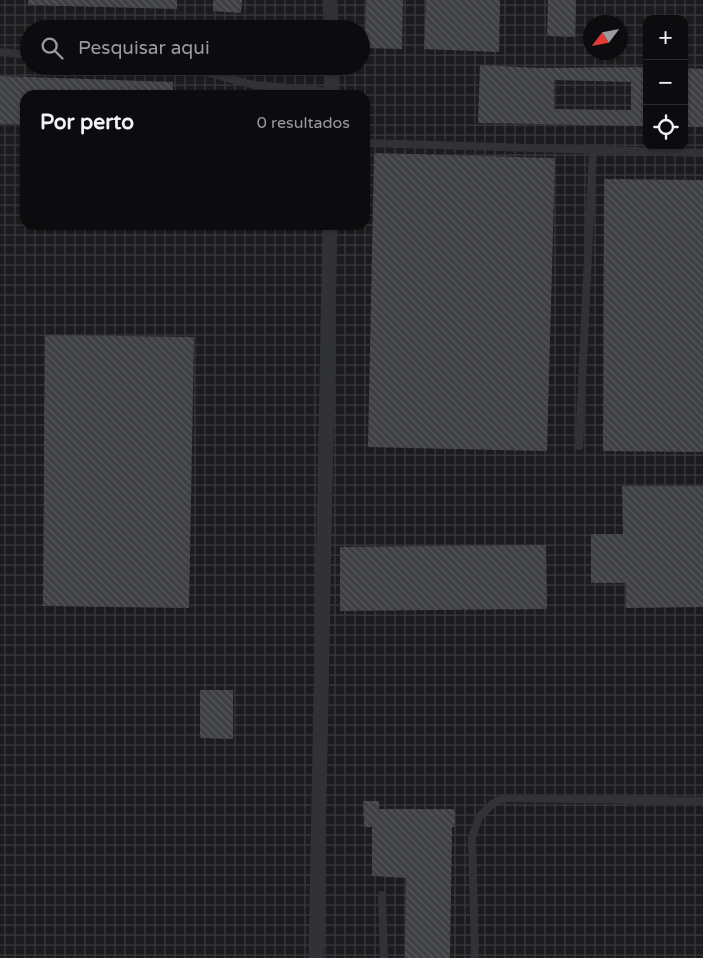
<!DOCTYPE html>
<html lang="pt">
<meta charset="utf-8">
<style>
body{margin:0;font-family:"Varela Round",sans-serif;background:#151517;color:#f1f3f6}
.controls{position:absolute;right:15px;top:15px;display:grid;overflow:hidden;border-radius:10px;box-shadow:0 1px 4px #0004}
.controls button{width:45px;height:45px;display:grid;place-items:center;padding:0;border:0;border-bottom:1px solid #2c2c2e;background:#0c0c0e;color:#f1f3f6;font:25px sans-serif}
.compass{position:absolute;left:583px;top:15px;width:45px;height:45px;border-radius:50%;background:#0c0c0e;box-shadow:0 1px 4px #0004;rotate:238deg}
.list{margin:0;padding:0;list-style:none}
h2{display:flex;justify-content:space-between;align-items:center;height:65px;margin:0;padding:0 20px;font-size:21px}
h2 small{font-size:16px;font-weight:400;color:#9a9b9e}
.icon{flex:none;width:28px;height:28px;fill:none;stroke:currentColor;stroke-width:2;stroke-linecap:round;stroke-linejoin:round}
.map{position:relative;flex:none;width:703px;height:958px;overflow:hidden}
.search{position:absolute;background:#0c0c0e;box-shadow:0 1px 4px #0004;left:20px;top:20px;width:350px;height:55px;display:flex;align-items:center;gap:12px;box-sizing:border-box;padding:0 18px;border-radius:28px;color:#9a9b9e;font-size:19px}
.panel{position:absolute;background:#0c0c0e;box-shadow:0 1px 4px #0004;left:20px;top:90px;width:350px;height:140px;border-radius:15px}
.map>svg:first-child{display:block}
</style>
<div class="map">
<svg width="703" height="958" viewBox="0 0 703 958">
<defs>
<pattern id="industrial-grid" width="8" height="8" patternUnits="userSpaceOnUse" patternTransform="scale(1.25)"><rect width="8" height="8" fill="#1c1c1f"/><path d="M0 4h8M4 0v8" fill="none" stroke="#3a3a3d"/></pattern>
<pattern id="building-back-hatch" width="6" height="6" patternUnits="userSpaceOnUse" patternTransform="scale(1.25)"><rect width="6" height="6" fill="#3f4045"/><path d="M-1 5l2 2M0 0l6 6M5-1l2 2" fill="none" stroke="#58595d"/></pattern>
</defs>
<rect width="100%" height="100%" fill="#101012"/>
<path fill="url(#industrial-grid)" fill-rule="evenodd" d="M0 0H703V958H0ZM647 19H684V146H647ZM590 22H620V52H590ZM29 29H361V66H29ZM25 95H365V225H25Z"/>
<g fill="url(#building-back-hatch)" fill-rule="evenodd">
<path d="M28 0H177V9L28 5Z"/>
<path d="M213 0H242L241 13 213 11Z"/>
<path d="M366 0H403L402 49 365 48Z"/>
<path d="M426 0H500L499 52 424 49Z"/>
<path d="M548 0H576L575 37 547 36Z"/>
<path d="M214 20 242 21V29H213Z"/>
<path d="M480 65 538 68 647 67V126L478 123ZM554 80 631 82V110L554 109Z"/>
<path d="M684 68 703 69V127H684Z"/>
<path d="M0 76 173 82V95H25V124H0Z"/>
<path d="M374 153 555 158 547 451 368 447Z"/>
<path d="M604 179 703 180V452L603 451Z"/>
<path d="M45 335 194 337 189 608 43 606Z"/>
<path d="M622 486H703V607L626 608V583H591V534H623Z"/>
<path d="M546 545 547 609 340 611V547Z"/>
<path d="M200 690H233V739L200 738Z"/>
<path d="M363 801H379V809H455V827H452L450 958H405L406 878 372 876V827H364Z"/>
</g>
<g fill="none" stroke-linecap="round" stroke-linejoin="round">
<g stroke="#313237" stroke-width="8">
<path d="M0 52 29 55"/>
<path d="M166 66 197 70 254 85 332 92"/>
<path d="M365 143 703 153"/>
<path d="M579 446 593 150"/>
<path d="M382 895 384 958"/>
<path d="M475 958 472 838 479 817 492 804 505 798 703 801"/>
</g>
<g stroke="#313237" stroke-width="15">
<path d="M330 0 331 29"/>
<path d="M332 66V95"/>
<path d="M316 958 330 225"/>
</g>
</g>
</svg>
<div class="controls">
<button>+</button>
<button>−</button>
<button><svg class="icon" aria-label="locate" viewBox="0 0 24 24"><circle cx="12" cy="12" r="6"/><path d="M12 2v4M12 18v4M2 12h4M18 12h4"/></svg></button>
</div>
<svg class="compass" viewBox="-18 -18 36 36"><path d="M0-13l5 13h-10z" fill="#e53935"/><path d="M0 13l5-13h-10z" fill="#9a9b9e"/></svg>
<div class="search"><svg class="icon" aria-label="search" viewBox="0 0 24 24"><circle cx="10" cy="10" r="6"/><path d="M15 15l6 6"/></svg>Pesquisar aqui</div>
<section class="panel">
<h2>Por perto<small>0 resultados</small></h2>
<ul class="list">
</ul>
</section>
</div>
